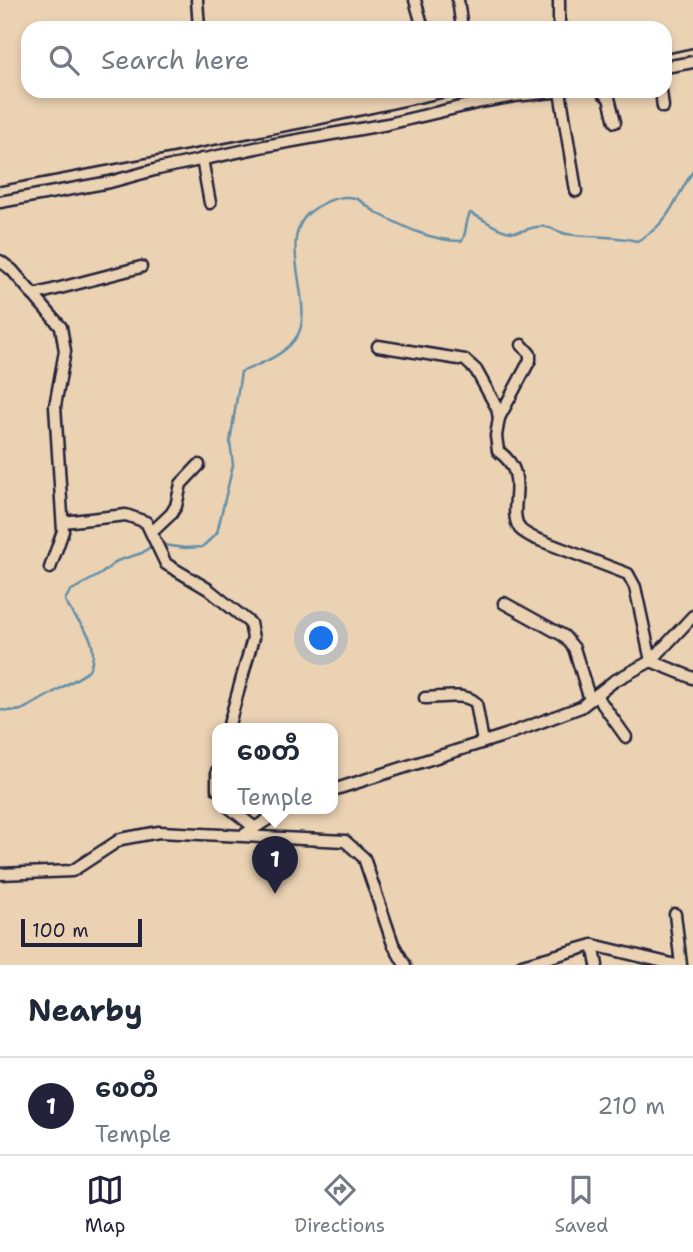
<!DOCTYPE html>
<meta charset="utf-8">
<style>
body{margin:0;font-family:"Shantell Sans","Noto Sans Myanmar",sans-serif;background:#f2f2f3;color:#1f2937}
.scale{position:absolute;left:21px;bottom:18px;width:121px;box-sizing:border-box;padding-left:7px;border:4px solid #22223b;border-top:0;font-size:19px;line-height:24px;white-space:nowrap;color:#22223b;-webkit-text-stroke:5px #ebd2b3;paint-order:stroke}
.you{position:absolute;left:322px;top:639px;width:24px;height:24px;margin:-18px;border:5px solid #fff;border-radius:50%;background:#1a73e8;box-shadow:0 0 0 10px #1a73e833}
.badge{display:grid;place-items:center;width:46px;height:46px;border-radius:50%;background:#22223b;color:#fff;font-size:23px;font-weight:700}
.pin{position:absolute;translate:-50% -58px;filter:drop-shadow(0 2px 4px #0008)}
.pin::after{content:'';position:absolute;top:37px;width:24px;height:21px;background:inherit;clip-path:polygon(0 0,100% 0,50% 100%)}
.popup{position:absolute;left:212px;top:723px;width:126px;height:91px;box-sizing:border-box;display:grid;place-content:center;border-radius:14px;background:#fff;filter:drop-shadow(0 2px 5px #0005);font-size:23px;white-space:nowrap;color:#747a83}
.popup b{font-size:26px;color:#1f2937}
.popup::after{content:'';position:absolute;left:50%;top:100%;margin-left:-14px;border:14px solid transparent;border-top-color:#fff}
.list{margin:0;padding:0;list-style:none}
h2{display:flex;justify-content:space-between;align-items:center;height:91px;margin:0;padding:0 28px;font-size:30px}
h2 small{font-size:23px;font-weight:400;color:#747a83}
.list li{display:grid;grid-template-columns:46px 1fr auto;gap:21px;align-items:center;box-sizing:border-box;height:98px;padding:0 28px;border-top:2px solid #e0e1e3}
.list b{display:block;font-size:26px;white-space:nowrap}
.list p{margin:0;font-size:23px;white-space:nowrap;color:#747a83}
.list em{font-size:23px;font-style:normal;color:#747a83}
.icon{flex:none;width:38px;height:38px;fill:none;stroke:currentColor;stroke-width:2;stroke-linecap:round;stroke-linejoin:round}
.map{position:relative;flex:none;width:693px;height:965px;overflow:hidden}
.search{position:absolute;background:#fff;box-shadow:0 4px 10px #0003;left:21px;right:21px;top:21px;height:77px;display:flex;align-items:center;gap:18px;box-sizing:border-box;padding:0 24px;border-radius:21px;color:#747a83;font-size:26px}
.sheet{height:189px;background:#fff}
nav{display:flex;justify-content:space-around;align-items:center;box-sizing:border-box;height:98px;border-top:2px solid #e0e1e3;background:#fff;font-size:19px;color:#747a83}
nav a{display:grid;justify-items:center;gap:4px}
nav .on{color:#22223b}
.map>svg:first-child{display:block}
</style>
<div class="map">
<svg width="693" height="965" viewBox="0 0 693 965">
<rect width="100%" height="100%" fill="#ebd2b3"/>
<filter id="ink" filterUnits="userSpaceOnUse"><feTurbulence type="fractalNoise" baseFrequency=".0143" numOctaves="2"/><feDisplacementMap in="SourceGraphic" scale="14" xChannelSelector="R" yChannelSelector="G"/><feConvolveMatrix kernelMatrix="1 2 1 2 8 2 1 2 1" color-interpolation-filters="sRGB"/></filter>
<g filter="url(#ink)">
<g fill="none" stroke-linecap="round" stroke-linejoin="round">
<path stroke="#638fa8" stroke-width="2.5" d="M0 710C6 710 15 712 21 710 27 708 84 675 87 672 94 664 94 651 91 641 86 626 71 616 65 600L70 591 101 574 117 561 142 553 150 547 164 545 185 548 202 547 217 533 233 465 230 442 241 372C260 364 283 356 295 339 319 309 274 241 310 212 322 203 339 194 355 198 362 200 370 209 377 213 404 227 431 241 462 241 467 231 465 223 470 213 484 218 499 233 515 232 525 232 535 224 546 227 553 228 560 233 567 234 590 238 613 235 637 241 670 224 674 200 693 171"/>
<g stroke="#22223b" stroke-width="15">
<g id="minor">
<path d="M197 0 199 28"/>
<path d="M415 0 423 28"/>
<path d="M458 0 462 28"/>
<path d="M559 28V0"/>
<path d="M665 67 693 62"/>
<path d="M560 91 576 191"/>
<path d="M601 91 609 98 615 122"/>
<path d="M661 91 663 107"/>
<path d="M202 159 210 203"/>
<path d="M0 202 110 182 158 169 265 146 388 124 481 102 514 96 563 91"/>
<path d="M0 261 12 270 61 327 65 351 55 406 63 531 50 568"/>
<path d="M33 295 141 267"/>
<path d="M378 346 465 360 476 370 497 408 499 418 496 436 498 451C533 475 505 508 520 529 524 533 530 536 534 538L628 574 635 587 651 661"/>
<path d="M499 418 530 360V354L522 345"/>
<path d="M63 522 126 515 146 522 166 564 208 589 250 623 253 638 228 728"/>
<path d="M152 532 171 514 176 506 181 484 199 465"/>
<path d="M504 603 564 636 574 648 590 700"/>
<path d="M651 661 693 678"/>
<path d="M596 695 626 737"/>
<path d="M425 698C440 698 465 692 476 703L483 742"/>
<path d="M217 771V789"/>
<path d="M333 790 506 735 581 707 614 681 651 661 693 616"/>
<path d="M230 808 255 828"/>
<path d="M245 834 286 808"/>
<path d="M0 874 72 871 121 839 159 832 345 841 364 858 393 944 405 965"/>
<path d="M675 914 681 965"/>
<path d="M593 945 597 965"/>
<path d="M522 965 593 945 676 965"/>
</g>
</g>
<use href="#minor" stroke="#ebd2b3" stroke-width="10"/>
<g stroke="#22223b" stroke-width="2.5">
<path d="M665 54 693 48"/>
<path d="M0 186 304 128 475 91"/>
</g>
</g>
</g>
</svg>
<div class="scale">100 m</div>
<div class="you"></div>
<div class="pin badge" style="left:275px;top:894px">1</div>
<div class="popup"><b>စေတီ</b>Temple</div>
<div class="search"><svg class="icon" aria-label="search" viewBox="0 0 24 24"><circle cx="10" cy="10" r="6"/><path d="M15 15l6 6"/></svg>Search here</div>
</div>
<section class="sheet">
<h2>Nearby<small></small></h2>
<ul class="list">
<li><span class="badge">1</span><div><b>စေတီ</b><p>Temple</p></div><em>210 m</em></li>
</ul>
</section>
<nav>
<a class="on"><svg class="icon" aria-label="map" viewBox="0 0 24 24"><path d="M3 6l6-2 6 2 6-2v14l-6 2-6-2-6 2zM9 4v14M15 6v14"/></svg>Map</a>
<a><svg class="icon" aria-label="directions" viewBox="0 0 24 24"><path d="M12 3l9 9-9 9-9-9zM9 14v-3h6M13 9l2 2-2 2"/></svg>Directions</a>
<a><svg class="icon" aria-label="saved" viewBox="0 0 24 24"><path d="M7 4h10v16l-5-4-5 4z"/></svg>Saved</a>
</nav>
